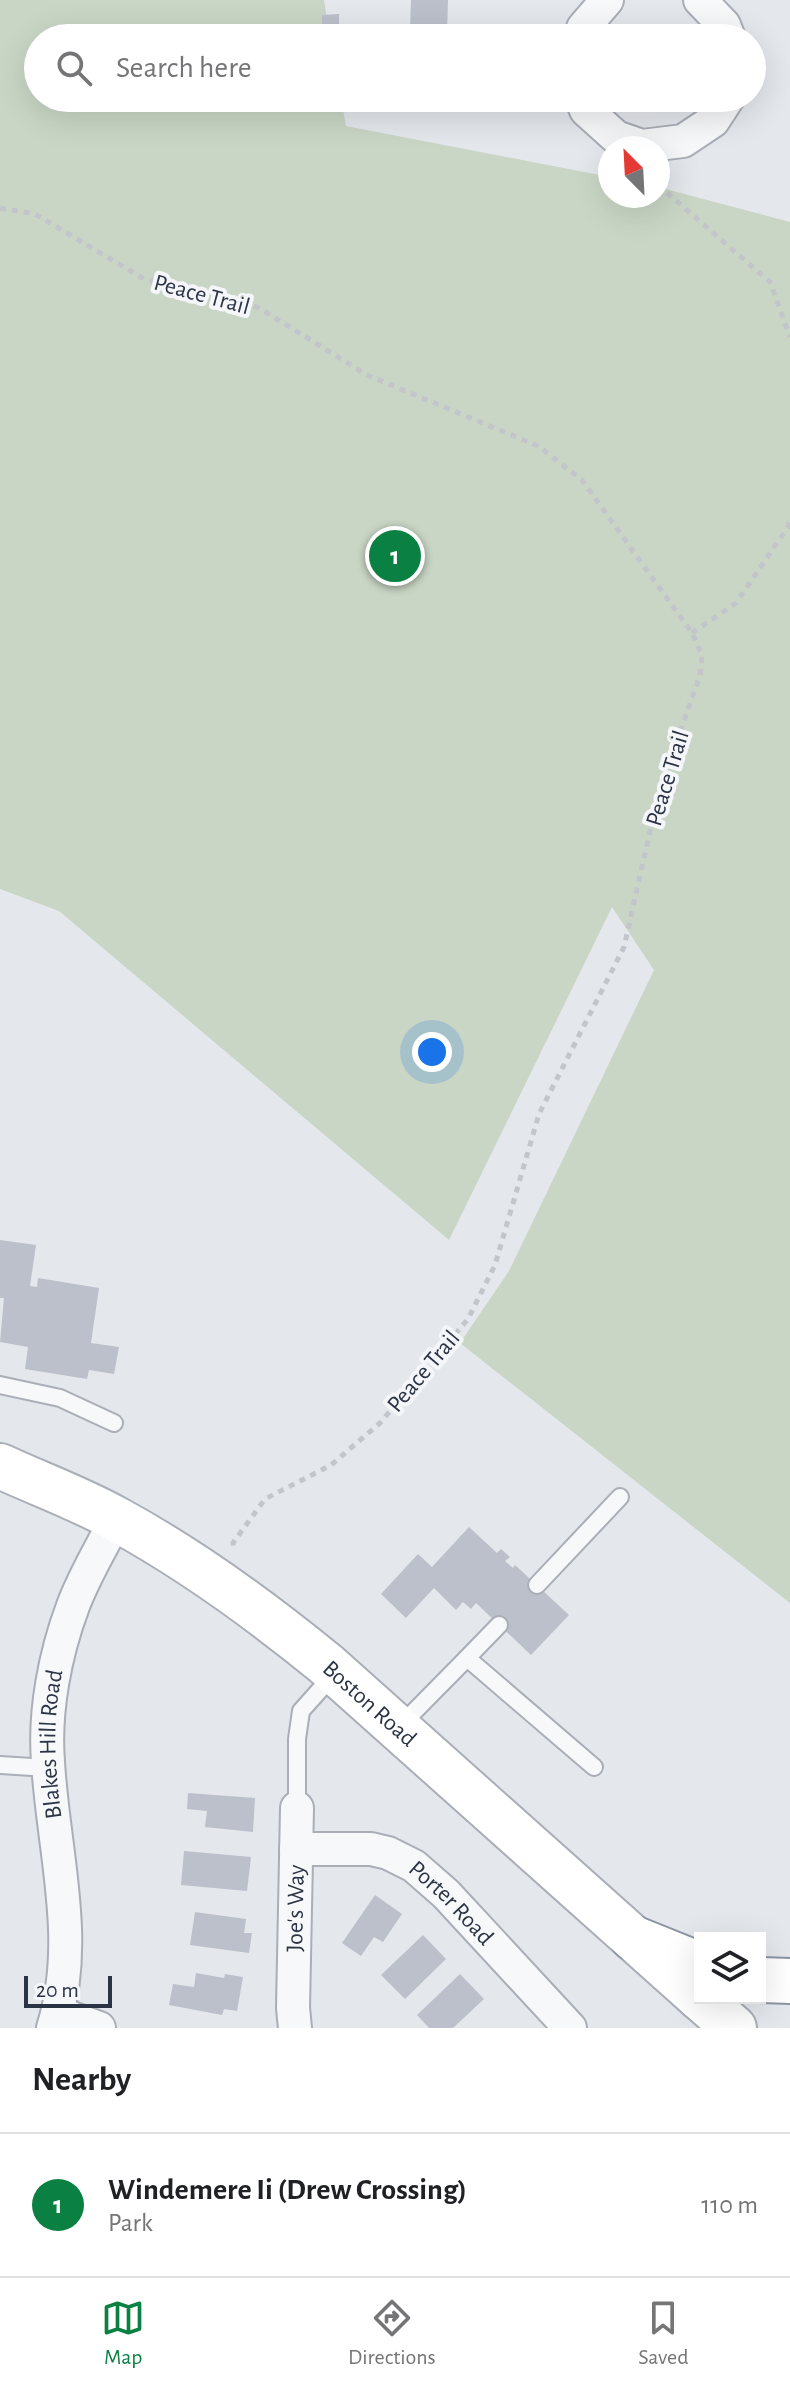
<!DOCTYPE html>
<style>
body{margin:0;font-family:"Alegreya Sans",sans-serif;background:#f6f6f6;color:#202124}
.controls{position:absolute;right:24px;bottom:24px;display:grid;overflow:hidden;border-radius:0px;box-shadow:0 8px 32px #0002}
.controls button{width:72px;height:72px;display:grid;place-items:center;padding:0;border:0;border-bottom:2px solid #e0e0e0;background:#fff;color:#202124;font:40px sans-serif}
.compass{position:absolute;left:598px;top:136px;width:72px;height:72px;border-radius:50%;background:#fff;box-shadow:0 8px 32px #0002;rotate:336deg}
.scale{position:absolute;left:24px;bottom:20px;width:88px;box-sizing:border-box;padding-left:8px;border:4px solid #2b3445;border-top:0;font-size:22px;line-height:28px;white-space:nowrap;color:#2b3445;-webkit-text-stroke:6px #f4f6f9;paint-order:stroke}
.you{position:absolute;left:432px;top:1052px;width:28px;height:28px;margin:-20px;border:6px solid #fff;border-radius:50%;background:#1a73e8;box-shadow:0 0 0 12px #1a73e833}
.badge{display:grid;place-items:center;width:52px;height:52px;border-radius:50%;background:#0b8043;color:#fff;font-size:26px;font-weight:700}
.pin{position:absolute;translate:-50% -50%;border:4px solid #fff;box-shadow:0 2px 8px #0006}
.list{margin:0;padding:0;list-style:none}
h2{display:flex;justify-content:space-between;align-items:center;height:104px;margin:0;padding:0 32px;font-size:34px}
h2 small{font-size:26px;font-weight:400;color:#757577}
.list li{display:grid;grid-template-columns:52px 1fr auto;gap:24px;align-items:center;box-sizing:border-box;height:144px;padding:0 32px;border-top:2px solid #e0e0e0}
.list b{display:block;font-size:30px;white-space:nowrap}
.list p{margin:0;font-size:26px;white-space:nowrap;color:#757577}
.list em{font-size:26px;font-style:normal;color:#757577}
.icon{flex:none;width:44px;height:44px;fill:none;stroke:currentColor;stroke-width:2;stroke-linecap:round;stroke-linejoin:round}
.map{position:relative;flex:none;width:790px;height:2028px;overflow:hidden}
.search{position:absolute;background:#fff;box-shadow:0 8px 32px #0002;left:24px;right:24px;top:24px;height:88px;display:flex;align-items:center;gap:20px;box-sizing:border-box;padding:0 28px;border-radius:44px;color:#757577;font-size:30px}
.sheet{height:248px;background:#fff}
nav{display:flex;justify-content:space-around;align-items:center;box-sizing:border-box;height:112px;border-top:2px solid #e0e0e0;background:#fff;font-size:22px;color:#757577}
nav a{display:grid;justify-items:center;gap:4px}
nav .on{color:#0b8043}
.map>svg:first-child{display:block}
</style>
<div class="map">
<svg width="790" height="2028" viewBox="0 0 790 2028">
<rect width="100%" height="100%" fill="#e4e7ec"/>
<path fill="#c9d6c5" d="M0 0H324L330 38H38V98H341L346 126 610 177V196H658V187L790 222V1603L460 1343 509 1271 654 970 612 907 449 1240 59 911 0 889Z"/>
<g fill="#bbc0ca">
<path d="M411 0H448L447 32H457V38H416V31H410Z"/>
<path d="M339 14V31H322V15Z"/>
<path d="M0 1240 36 1245 30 1286 37 1287 38 1278 99 1288 91 1343 119 1347 114 1374 89 1370 87 1379 25 1369 28 1347 0 1342 4 1298H0Z"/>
<path d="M469 1527 497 1553 501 1549 510 1557 505 1561 513 1568 515 1565 569 1615 531 1655 476 1603 471 1609 463 1602 456 1610 434 1588 406 1618 381 1594 418 1554 432 1567Z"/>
<path d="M188 1793 255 1798 253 1832 205 1827 207 1811 187 1809Z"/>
<path d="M184 1851 251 1857 247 1891 181 1885Z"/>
<path d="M375 1895 402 1914 383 1942 374 1937 361 1956 342 1943Z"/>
<path d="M195 1912 246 1919 244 1933H252L249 1953 190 1945Z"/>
<path d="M423 1935 446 1959 405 1999 381 1975Z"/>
<path d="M196 1973 224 1978 225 1974 243 1977 237 2011 224 2009 222 2015 169 2005 173 1984 194 1987Z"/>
<path d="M460 1974 484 1999 453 2028H429L417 2015Z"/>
</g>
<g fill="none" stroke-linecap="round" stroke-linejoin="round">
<g stroke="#a9aeb7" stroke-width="20">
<g id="lane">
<path d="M0 1385 60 1398 114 1423"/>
<path d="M537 1585 620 1497"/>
<path d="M467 1658 499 1625"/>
<path d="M399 1727 467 1658 594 1767"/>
<path d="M0 1765 48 1768"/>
<path d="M297 1808V1739L301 1711 334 1674"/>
</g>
</g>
<g stroke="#a9aeb7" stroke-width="36">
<g id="street">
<path d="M700 0 724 25 729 38"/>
<path d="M580 38 583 28 607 0"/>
<path d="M581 98 586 110 616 137 642 146 683 141 713 121 728 98"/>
<path id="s1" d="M296 1849H371L388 1853 414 1866 446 1894 570 2028"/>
<path d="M58 2013 99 2028"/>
<path id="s2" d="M53 2028C81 1940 53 1851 48 1762 44 1711 55 1654 73 1606 84 1576 102 1547 116 1519"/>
<path id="s3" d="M295 2028 293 2008 297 1808"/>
</g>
</g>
<g stroke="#a9aeb7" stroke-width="48">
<g id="secondary">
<path id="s4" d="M0 1466C39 1484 81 1499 118 1520 193 1561 260 1610 326 1664L700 1998"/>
<path d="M700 1998 734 2028"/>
</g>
</g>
<g stroke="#8b94a3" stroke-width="48">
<g id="highway">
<path d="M633 1938 700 1965"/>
<path d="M760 1980 790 1981"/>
</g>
</g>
<g stroke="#c2c5cb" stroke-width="5" stroke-dasharray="6 6" stroke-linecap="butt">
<path d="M658 185 770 282 790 337"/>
<path d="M0 208 35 214 146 280 207 290 259 308 367 375 538 446 582 480 692 633 702 655 700 675 658 796 624 947 539 1114 495 1265 468 1319 380 1423 331 1465 265 1499 233 1543 234 1551"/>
<path d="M692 633 736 603 788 527 790 517"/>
</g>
<use href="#lane" stroke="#f7f8fa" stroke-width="16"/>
<use href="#street" stroke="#f7f8fa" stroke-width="32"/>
<use href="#secondary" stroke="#fff" stroke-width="44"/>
<use href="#highway" stroke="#fff" stroke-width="44"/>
</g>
<g text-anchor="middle" stroke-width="8" stroke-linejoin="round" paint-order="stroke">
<g font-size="24" fill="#2b3445" stroke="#f4f6f9">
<text transform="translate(202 294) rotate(15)" y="8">Peace Trail</text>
<text transform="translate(667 778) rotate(-73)" y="8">Peace Trail</text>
<text transform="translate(423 1371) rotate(-50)" y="8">Peace Trail</text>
<text dy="8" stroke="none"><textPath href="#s4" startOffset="442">Boston Road</textPath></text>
<text dy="8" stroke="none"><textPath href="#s2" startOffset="286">Blakes Hill Road</textPath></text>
<text dy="8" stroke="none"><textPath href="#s1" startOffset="174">Porter Road</textPath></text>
<text dy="8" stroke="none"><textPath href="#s3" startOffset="120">Joe's Way</textPath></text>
</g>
</g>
</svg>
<div class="controls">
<button><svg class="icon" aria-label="layers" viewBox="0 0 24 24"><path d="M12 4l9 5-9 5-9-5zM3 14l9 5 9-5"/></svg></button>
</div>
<svg class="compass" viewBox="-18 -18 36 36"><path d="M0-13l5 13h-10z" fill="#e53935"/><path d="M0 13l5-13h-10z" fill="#757577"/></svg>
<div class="scale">20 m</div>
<div class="you"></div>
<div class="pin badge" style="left:395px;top:556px">1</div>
<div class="search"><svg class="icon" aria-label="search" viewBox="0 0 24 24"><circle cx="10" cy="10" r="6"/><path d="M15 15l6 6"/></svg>Search here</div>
</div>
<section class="sheet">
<h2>Nearby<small></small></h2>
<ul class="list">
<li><span class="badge">1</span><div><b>Windemere Ii (Drew Crossing)</b><p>Park</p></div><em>110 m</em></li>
</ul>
</section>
<nav>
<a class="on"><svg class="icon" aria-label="map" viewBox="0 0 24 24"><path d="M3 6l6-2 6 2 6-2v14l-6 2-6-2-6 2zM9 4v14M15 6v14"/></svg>Map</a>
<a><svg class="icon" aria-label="directions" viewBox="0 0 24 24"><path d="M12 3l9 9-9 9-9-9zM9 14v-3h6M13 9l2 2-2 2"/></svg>Directions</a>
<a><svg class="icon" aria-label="saved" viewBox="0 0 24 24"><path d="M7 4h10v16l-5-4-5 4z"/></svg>Saved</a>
</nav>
